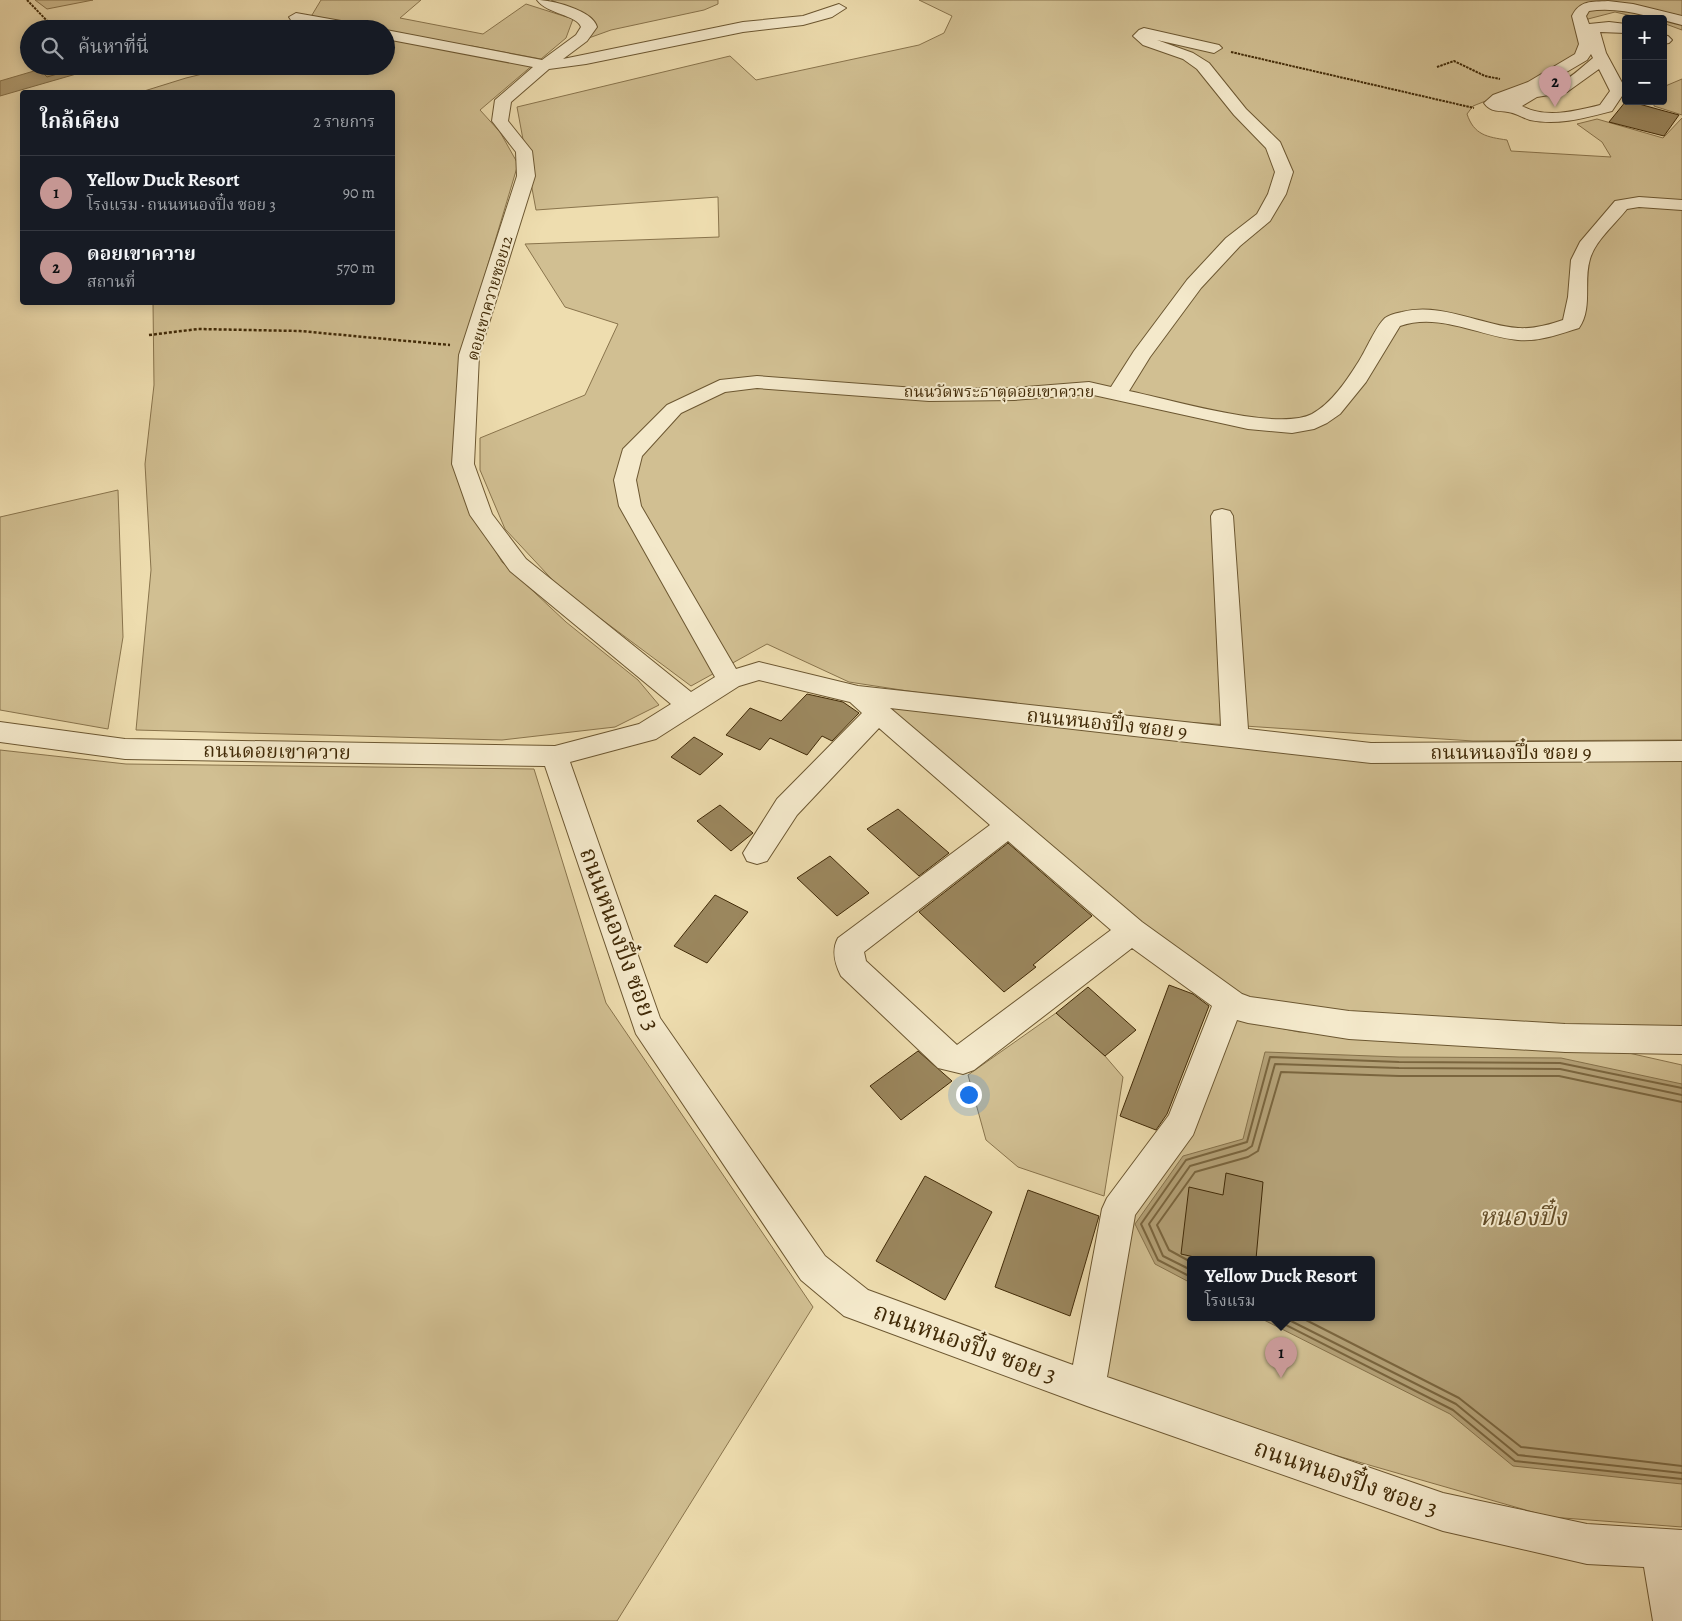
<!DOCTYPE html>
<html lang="th">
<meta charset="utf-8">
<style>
body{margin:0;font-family:Alegreya,"Noto Serif Thai",serif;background:#242831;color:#f1f3f6}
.controls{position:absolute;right:15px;top:15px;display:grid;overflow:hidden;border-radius:5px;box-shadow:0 2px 12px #0003}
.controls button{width:45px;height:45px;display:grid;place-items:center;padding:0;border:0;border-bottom:1px solid #363941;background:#171b24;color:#f1f3f6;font:25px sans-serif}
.you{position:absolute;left:968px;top:1094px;width:18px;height:18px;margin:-12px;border:4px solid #fff;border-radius:50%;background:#1a73e8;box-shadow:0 0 0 8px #1a73e833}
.badge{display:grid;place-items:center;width:32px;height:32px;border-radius:50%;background:#c59692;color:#111;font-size:16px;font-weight:700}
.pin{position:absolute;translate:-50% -41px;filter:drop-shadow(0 1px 2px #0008)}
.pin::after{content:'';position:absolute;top:26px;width:18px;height:15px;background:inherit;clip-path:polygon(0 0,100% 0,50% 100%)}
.popup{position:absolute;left:1187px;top:1256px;width:188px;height:65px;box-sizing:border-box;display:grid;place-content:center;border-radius:5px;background:#171b24;filter:drop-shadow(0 1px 4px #0005);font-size:16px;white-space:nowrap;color:#9ea1a6}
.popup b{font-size:19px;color:#f1f3f6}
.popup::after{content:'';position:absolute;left:50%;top:100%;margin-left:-10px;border:10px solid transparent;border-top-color:#171b24}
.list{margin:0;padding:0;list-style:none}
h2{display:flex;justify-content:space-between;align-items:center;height:65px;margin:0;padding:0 20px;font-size:21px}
h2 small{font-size:16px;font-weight:400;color:#9ea1a6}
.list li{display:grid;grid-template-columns:32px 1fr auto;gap:15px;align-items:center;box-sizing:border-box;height:75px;padding:0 20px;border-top:1px solid #363941}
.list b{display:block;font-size:19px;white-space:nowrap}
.list p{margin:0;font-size:16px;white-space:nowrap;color:#9ea1a6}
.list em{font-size:16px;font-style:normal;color:#9ea1a6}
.icon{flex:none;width:28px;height:28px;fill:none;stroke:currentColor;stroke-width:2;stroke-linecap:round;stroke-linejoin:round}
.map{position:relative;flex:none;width:1682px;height:1621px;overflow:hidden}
.search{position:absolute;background:#171b24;box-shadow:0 2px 12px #0003;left:20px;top:20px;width:375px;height:55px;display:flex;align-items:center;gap:12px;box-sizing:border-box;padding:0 18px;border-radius:28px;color:#9ea1a6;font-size:19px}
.panel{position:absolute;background:#171b24;box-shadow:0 2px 12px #0003;left:20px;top:90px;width:375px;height:215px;border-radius:5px}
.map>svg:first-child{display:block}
</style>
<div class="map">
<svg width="1682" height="1621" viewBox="0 0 1682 1621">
<rect width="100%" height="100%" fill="#eeddaf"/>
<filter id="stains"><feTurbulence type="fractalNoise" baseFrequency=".004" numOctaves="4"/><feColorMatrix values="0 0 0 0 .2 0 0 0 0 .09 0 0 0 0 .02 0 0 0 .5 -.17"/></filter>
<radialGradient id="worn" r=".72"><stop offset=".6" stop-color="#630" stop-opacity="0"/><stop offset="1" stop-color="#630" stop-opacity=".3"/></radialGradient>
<g fill="#d1bf92" stroke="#89744c" fill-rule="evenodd">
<path d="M35 0H93L47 9Z"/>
<path d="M321 0H421L400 18 483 34 526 4 573 19 566 38 541 59 472 46 455 48 534 64 480 110 500 132 518 164 465 342 464 498 502 562 566 622 638 680 659 705 615 727 502 740 136 730 151 570 145 464 154 385 153 303 392 302V92H141L186 78 235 66H386V29H294L312 15Z"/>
<path d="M551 0H718V4L704 10 611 30 586 39 597 27 592 18Z"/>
<path d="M919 0H1682V30L1663 23V19H1645L1615 12 1588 19 1580 57 1549 76 1473 106 1467 114C1474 135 1487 137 1507 140L1511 151 1611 157 1602 142 1577 124 1597 119 1663 138 1682 118V740L1473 741 1153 720 980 702 849 682 767 644 691 686 561 589 505 529 480 470V438L585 395 618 324 565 307 525 244 719 237 718 197 536 210 517 107 730 56 756 80 919 45 944 33 952 16Z"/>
<path d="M1682 79V115L1654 106V101H1663V87Z"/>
<path d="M118 490 123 637 108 729 0 710V517Z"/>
<path d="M858 695 1371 753 1682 751V1050L1571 1040 1682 1065V1527L1550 1517 1296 1444 1088 1371 1119 1209 1233 1018 1299 1032 1556 1038 1231 1003ZM1191 1259H1371V1317H1191Z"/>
<path d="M0 750 126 764 534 769 606 1003 813 1307 617 1621H0Z"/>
<path d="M1056 1013 1105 1056 1123 1077 1104 1196 1018 1167 986 1140 968 1075Z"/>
</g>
<g fill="#b3a076" stroke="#85714a">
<path d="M51 66H104L0 96V81Z"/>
<path d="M1265 1052 1399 1057 1561 1058 1682 1084V1484L1513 1466 1450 1414 1258 1317H1371V1259H1191V1283L1155 1264 1135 1224 1183 1156 1243 1139Z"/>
</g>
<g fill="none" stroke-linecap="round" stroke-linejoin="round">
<path stroke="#7a653e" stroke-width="1" d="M48 66 44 74 47 77 85 66"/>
<g stroke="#7a653e" stroke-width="2">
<path d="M1191 1262 1169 1250 1157 1225 1195 1172 1248 1157 1258 1151 1281 1072 1399 1076H1559L1682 1102"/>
<path d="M1191 1270 1163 1256 1149 1224 1190 1166 1246 1150 1252 1146 1275 1064 1399 1068 1560 1069 1682 1095"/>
<path d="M1191 1277 1158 1260 1141 1224 1186 1160 1247 1142 1270 1057 1399 1062 1560 1063 1682 1088"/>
<path d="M1270 1317 1453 1410 1515 1461 1682 1479"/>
<path d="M1283 1317 1456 1404 1518 1455 1682 1473"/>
<path d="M1300 1317 1459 1398 1521 1447 1682 1466"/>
</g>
</g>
<g fill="#9b875e" stroke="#412a07">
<path d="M1626 101H1628L1679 115 1664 136 1609 122Z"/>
<path d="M807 694 843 702 859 713 832 741 822 736 807 755 770 738 760 750 726 735 750 708 781 721Z"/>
<path d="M694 737 723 754 700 775 671 757Z"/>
<path d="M720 805 753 833 731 851 697 821Z"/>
<path d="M898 809 949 853 919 876 867 829Z"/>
<path d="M1008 843 1092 916 1033 965 1036 967 1004 992 919 912Z"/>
<path d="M830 856 869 893 837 916 797 878Z"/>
<path d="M715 895 748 912 707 963 674 946Z"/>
<path d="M1169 985 1193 994 1209 1006 1167 1114 1156 1130 1120 1116Z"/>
<path d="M1088 987 1136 1030 1105 1056 1056 1013Z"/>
<path d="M918 1051 952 1081 901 1120 870 1086Z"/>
<path d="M1226 1173 1263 1182 1256 1259H1203L1181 1254 1189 1187 1223 1195Z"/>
<path d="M925 1176 992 1212 945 1300 876 1261Z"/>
<path d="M1028 1190 1099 1216 1070 1316 995 1287Z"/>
</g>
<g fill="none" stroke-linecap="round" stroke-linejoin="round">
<g stroke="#6c5731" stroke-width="2">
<g id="minor">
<path d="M537 0C551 0 593 10 597 27L587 41 563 59 743 22 803 16 839 4 846 8 832 17 803 25 743 32 586 64 549 69 511 102 508 121 532 151 535 176 479 355 474 464 492 514 526 559 691 692 715 677 619 506 614 480 623 449 667 405 720 380 757 376 929 389 1014 388 1089 382 1111 387 1134 351 1187 280 1226 238 1257 214 1268 194 1275 172 1266 148 1234 115 1197 69 1183 59 1143 45 1133 36 1139 30 1144 28 1219 45 1222 48 1214 53 1157 40 1193 53 1209 63 1246 109 1280 142 1293 172 1286 194 1270 221 1240 246 1201 288 1150 357 1129 391C1169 399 1277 432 1312 414 1332 403 1347 380 1359 361 1366 350 1376 326 1385 318 1389 315 1397 313 1402 312 1441 302 1480 325 1518 328 1533 329 1549 325 1563 320L1568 297 1571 260 1580 242 1615 201 1639 197 1682 200V210L1639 207 1627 209C1615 224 1595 241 1590 259 1583 281 1593 308 1579 328 1560 334 1538 342 1518 340 1479 336 1439 312 1400 326L1366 382 1340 414 1327 423 1314 429 1292 433 1248 429 1089 394 1014 400 929 401 757 388 725 392 681 413 642 456 636 480 641 506 736 669 759 662 858 686 1221 726 1211 516 1214 511 1222 509 1230 511 1233 516 1248 729 1371 743 1682 741V761L1371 763 890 708 1142 922 1242 994 1250 997 1349 1011 1565 1024 1682 1026V1054L1565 1052 1349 1039 1248 1023 1237 1020 1193 1135 1135 1215 1107 1377 1443 1493 1587 1524 1682 1530V1621H1653L1644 1567 1587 1564 1443 1531 1087 1406 844 1316 801 1280 636 1034 545 766 125 759 0 742V722L125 739 555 746 639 724 671 704 510 571 470 515 452 464 459 355 517 176 516 152 492 121 495 100 533 67 386 39V30L542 60 576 35 581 27C577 15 547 14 537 0ZM759 680 850 702 862 713 777 799 743 853 747 861 757 864 767 861 797 815 879 728 990 825 838 938C831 951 835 964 841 976L938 1068 963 1074 974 1070 1132 948 1212 1006 1169 1115 1107 1198 1102 1209 1073 1365 868 1290 825 1256 660 1018 570 762 656 739 739 686ZM1008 841 1111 930 957 1045 866 961 864 952Z"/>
<path d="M1608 1 1633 4 1682 16V25C1653 18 1621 6 1589 11L1586 16 1589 24 1609 22 1626 24V33L1600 32 1606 53 1626 90 1612 111C1585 118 1558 126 1530 120 1523 118 1516 113 1508 112 1499 110 1491 113 1484 103L1493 95 1528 82 1575 54 1579 44 1572 16C1580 0 1591 2 1608 1ZM1591 54 1593 58C1577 71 1563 87 1541 87L1587 60ZM1599 69 1610 91 1600 105C1576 111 1545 119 1522 106L1537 97 1567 92Z"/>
<path d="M296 13 358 24 365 29H334L291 20 289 17Z"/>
<path d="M1663 35 1668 36 1672 40 1669 43 1663 44Z"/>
</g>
</g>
<g stroke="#412a07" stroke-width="2" stroke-dasharray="2.5 1" stroke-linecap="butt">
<path d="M27 0 53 27"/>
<path d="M1231 52 1474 108"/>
<path d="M1437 67 1454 61 1485 76 1500 79"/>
</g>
<path stroke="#412a07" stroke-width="2.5" stroke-dasharray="3 2" stroke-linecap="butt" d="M149 335 198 329 300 331 450 345"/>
<use href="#minor" fill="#f4e9cb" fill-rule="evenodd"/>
</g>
<g text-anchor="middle" stroke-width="4" stroke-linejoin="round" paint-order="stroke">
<g font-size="16" fill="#412a07" stroke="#f4e9cb">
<text transform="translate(489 298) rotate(-74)" y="6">ดอยเขาควายซอย12</text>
<text x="999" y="397">ถนนวัดพระธาตุดอยเขาควาย</text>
</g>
<g font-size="20" fill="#412a07" stroke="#f4e9cb">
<text transform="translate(1107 723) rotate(6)" y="7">ถนนหนองปึ๋ง ซอย 9</text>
<text transform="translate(277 751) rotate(1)" y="7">ถนนดอยเขาควาย</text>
<text x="1511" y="759">ถนนหนองปึ๋ง ซอย 9</text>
</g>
<g font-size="24" fill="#412a07" stroke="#f4e9cb">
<text transform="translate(620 939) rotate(70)" y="8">ถนนหนองปึ๋ง ซอย 3</text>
<text transform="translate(965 1343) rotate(20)" y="8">ถนนหนองปึ๋ง ซอย 3</text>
<text transform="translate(1346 1478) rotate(19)" y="8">ถนนหนองปึ๋ง ซอย 3</text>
</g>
<g font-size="25" font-style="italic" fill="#634d28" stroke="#f4e9cb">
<text x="1523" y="1225">หนองปึ๋ง</text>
</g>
</g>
<rect width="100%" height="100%" filter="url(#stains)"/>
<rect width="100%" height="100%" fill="url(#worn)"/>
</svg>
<div class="controls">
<button>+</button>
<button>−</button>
</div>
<div class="you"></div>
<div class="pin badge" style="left:1281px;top:1378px">1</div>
<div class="popup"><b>Yellow Duck Resort</b>โรงแรม</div>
<div class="pin badge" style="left:1555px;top:107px">2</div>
<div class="search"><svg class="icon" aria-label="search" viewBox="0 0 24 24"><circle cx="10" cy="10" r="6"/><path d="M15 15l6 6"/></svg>ค้นหาที่นี่</div>
<section class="panel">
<h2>ใกล้เคียง<small>2 รายการ</small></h2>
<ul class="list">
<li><span class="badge">1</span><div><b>Yellow Duck Resort</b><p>โรงแรม · ถนนหนองปึ๋ง ซอย 3</p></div><em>90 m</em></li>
<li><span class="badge">2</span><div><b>ดอยเขาควาย</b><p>สถานที่</p></div><em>570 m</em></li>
</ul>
</section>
</div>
